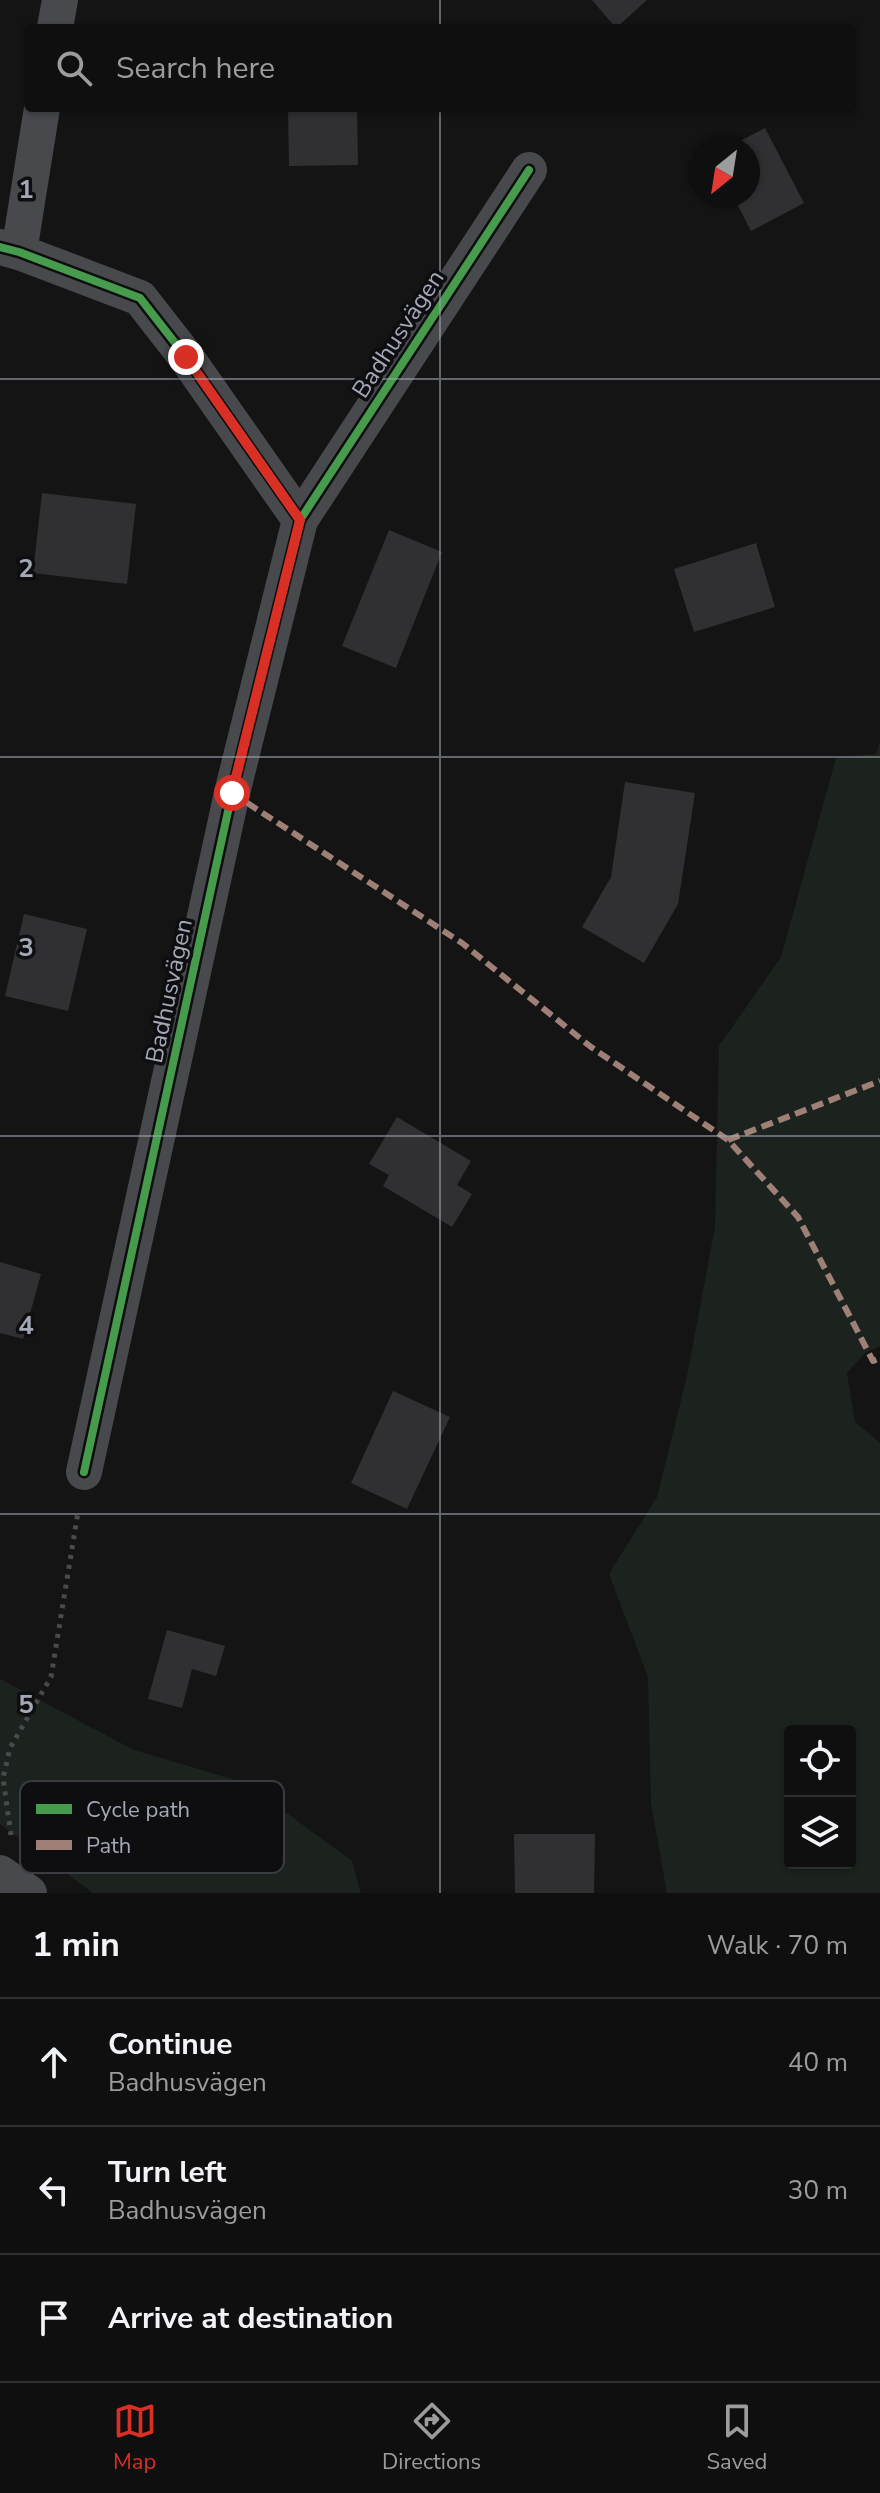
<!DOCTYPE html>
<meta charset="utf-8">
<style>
body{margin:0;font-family:"Nunito Sans",sans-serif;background:#1d1d1d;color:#f1f3f6}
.controls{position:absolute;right:24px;bottom:24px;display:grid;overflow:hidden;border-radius:8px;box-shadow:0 2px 6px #0004}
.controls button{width:72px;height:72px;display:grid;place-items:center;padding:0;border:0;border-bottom:2px solid #2f2f2f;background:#0f0f0f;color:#f1f3f6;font:40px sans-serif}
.compass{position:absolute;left:688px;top:136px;width:72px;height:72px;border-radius:50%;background:#0f0f0f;box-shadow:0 2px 6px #0004;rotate:210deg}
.stop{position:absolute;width:24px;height:24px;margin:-18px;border:6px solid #d93025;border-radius:50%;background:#fff}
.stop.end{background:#d93025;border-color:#fff;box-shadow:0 2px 8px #0008}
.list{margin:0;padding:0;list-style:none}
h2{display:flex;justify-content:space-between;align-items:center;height:104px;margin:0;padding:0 32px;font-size:34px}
h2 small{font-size:26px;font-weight:400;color:#9b9c9e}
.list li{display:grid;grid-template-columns:52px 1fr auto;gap:24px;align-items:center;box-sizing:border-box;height:128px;padding:0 32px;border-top:2px solid #2f2f2f}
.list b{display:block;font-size:30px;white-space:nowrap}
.list p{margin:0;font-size:26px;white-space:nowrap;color:#9b9c9e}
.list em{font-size:26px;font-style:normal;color:#9b9c9e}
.icon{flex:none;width:44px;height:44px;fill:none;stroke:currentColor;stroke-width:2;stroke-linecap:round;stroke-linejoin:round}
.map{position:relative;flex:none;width:880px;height:1893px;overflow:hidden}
.search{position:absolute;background:#0f0f0f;box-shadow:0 2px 6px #0004;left:24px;right:24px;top:24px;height:88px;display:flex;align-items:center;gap:20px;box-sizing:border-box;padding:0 28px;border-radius:8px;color:#9b9c9e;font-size:30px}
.sheet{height:488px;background:#0f0f0f}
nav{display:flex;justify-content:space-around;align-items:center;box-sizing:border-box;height:112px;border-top:2px solid #2f2f2f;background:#0f0f0f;font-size:22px;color:#9b9c9e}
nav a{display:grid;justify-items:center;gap:4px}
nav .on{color:#d93025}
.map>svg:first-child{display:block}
</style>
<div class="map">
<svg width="880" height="1893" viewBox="0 0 880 1893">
<rect width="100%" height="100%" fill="#141414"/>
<g fill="#1c231e" fill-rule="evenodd">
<path d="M880 742V1346L865 1353 847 1373 855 1422 880 1443V1893H667L651 1803 648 1677 609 1574 657 1497 687 1376 715 1227 719 1046 781 957 836 758 876 754ZM790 1731H850V1863H790Z"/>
<path d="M0 1679 134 1750 246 1783 352 1861 361 1893H93L0 1824Z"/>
</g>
<g fill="#303032">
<path d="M592 0H647L616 28Z"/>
<path d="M288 108H357L358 165 289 166Z"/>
<path d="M765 128 804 203 751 231 733 196H748V148H727Z"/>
<path d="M42 493 136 504 127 584 33 573Z"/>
<path d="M389 530 442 552 396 668 342 646Z"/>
<path d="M756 543 775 607 694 632 674 569Z"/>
<path d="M625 782 695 793 678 904 644 963 582 927 611 877Z"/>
<path d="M24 914 87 929 68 1011 5 996Z"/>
<path d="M397 1117 471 1161 457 1185 472 1194 452 1227 383 1186 389 1175 369 1164Z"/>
<path d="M0 1262 41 1274 23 1339 0 1333Z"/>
<path d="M393 1391 450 1417 407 1509 351 1483Z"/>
<path d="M167 1630 225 1646 216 1676 192 1669 182 1708 148 1699Z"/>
<path d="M514 1834H595L594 1893H515Z"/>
</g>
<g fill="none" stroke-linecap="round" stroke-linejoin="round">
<path stroke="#494a4f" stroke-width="5" stroke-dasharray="4 6" stroke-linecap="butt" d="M11 1835 3 1778 10 1748 51 1677 78 1512"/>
<g stroke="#48494d" stroke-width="36">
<path d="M55 28 60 0"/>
<path d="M0 247 19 252 140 298 186 357 300 520 232 793 84 1472"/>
<path d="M19 252 42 108"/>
<path d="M300 520 529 170"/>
<path d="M0 1873 29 1893"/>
</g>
<g stroke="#9e8076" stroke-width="6" stroke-dasharray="12 6" stroke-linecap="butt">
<path d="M232 793 462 943 591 1047 728 1140 798 1217 873 1361 880 1358"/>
<path d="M728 1140 880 1081"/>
</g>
<g stroke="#0e0e10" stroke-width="13">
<g id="cycleway">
<path d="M0 247 19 252 140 298 186 357 300 520 232 793 84 1472"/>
<path d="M300 520 529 170"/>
</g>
</g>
<use href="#cycleway" stroke="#469c4c" stroke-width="8"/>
</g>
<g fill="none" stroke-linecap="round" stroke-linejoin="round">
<path stroke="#d93025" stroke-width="10" d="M186 357 300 520 232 793"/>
</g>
<path fill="none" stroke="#a3a7b6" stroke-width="2" stroke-opacity="0.55" d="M440 0V28M440 108V1893M0 379H880M0 757H880M0 1136H880M0 1514H880"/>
<g text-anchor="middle" stroke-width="7" stroke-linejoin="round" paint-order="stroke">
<g font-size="24" fill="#a3a7b6" stroke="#0e0e10">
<text transform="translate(398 334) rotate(-57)" y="8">Badhusvägen</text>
<text transform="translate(169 991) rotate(-78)" y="8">Badhusvägen</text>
</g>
</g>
<rect x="20" y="1781" width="264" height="92" rx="12" fill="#0e0e10" stroke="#3b3c42" stroke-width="2"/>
<rect x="36" y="1804" width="36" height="10" fill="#469c4c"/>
<rect x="36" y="1840" width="36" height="10" fill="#9e8076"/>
<g font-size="22" fill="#a3a7b6">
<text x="86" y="1817">Cycle path</text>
<text x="86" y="1853">Path</text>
</g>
<g font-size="26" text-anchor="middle" font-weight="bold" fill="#a3a7b6" stroke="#0e0e10" stroke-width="7" stroke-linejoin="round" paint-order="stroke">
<text x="26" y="198">1</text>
<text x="26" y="577">2</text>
<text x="26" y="956">3</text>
<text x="26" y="1334">4</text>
<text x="26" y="1713">5</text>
</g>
</svg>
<div class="controls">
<button><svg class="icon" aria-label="locate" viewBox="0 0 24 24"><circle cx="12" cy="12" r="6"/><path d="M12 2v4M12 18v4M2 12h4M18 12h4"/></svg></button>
<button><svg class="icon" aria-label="layers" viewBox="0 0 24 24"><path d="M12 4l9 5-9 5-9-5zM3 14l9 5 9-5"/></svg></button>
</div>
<svg class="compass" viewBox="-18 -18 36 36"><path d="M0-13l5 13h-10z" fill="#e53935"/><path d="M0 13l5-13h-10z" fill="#9b9c9e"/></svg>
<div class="stop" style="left:232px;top:793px"></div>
<div class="stop end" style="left:186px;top:357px"></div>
<div class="search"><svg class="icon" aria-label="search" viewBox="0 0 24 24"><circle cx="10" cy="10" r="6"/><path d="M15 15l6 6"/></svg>Search here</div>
</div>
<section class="sheet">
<h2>1 min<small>Walk · 70 m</small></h2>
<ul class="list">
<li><svg class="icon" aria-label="ahead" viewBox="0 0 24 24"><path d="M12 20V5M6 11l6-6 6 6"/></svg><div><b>Continue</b><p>Badhusvägen</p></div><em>40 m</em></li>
<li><svg class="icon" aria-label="left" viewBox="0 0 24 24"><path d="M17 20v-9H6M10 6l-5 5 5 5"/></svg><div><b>Turn left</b><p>Badhusvägen</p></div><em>30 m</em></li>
<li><svg class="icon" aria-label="arrive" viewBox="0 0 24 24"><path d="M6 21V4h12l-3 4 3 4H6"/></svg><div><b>Arrive at destination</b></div></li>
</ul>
</section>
<nav>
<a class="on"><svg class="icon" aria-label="map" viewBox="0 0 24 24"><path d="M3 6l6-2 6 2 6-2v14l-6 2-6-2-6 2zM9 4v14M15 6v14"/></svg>Map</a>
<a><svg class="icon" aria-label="directions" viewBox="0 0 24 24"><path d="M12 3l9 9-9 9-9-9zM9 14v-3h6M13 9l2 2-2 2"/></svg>Directions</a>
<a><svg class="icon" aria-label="saved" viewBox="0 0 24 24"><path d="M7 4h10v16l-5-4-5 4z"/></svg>Saved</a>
</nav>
